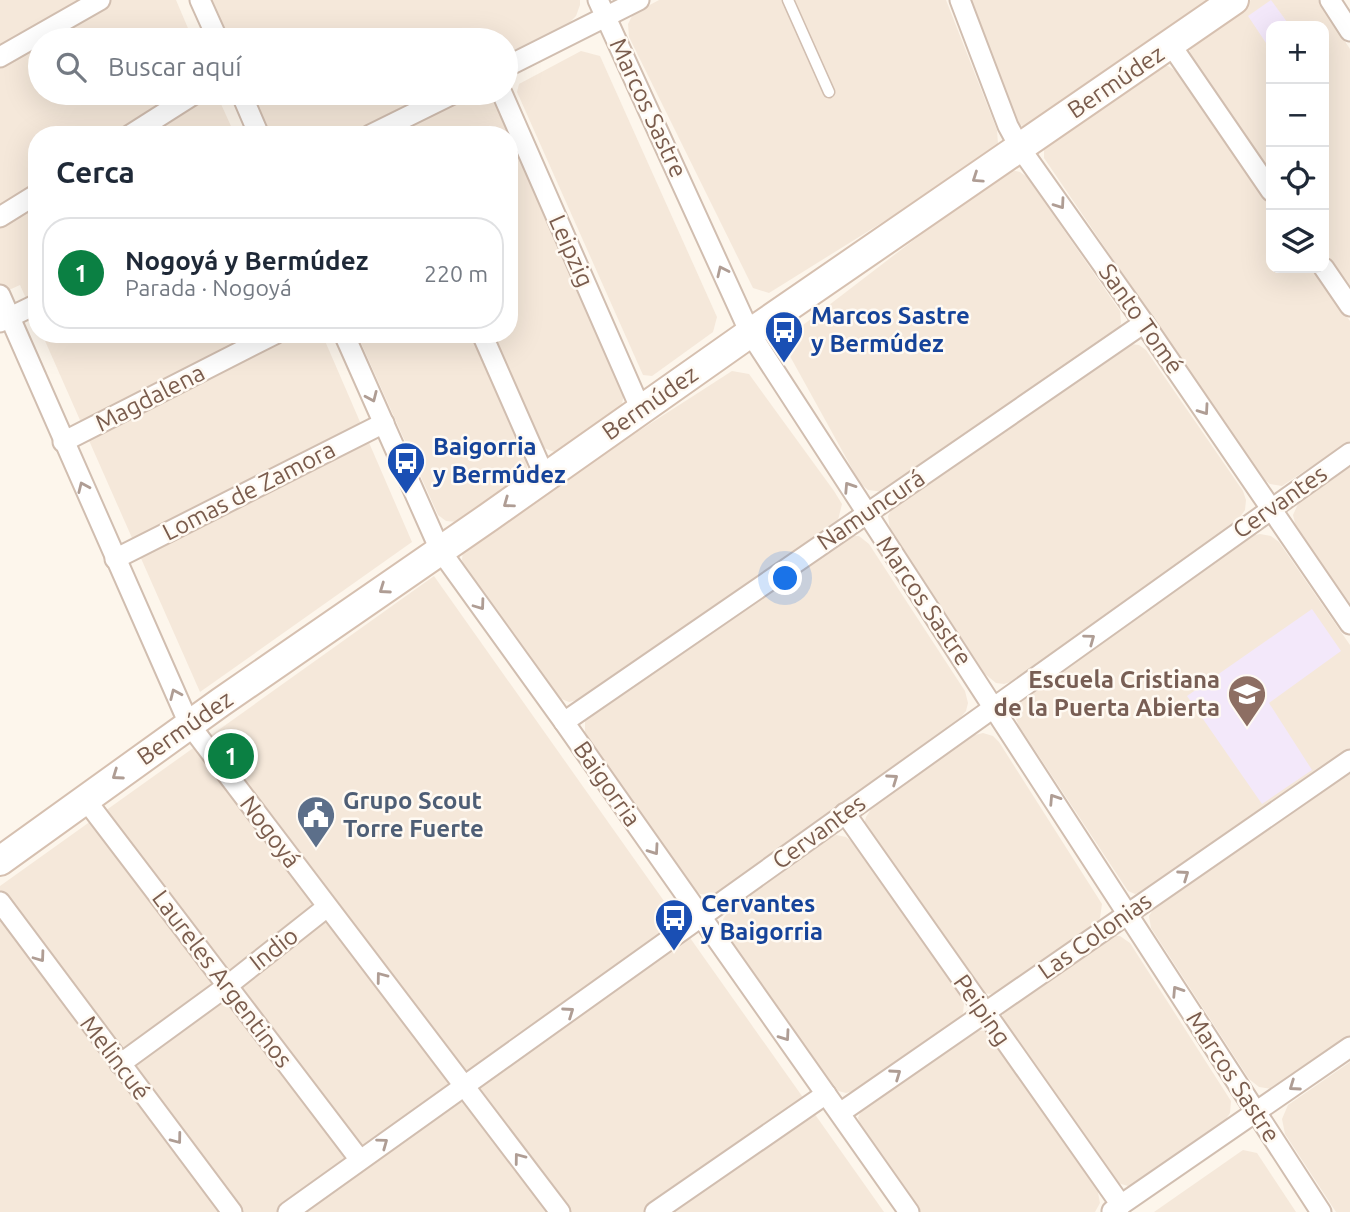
<!DOCTYPE html>
<html lang="es">
<meta charset="utf-8">
<style>
body{margin:0;font-family:Ubuntu,sans-serif;background:#f6f6f7;color:#1f2937}
.controls{position:absolute;right:21px;top:21px;display:grid;overflow:hidden;border-radius:14px;box-shadow:0 7px 28px #0002}
.controls button{width:63px;height:63px;display:grid;place-items:center;padding:0;border:0;border-bottom:2px solid #e0e1e3;background:#fff;color:#1f2937;font:35px sans-serif}
.you{position:absolute;left:786px;top:579px;width:24px;height:24px;margin:-18px;border:5px solid #fff;border-radius:50%;background:#1a73e8;box-shadow:0 0 0 10px #1a73e833}
.badge{display:grid;place-items:center;width:46px;height:46px;border-radius:50%;background:#0b8043;color:#fff;font-size:23px;font-weight:700}
.pin{position:absolute;translate:-50% -50%;border:4px solid #fff;box-shadow:0 2px 7px #0006}
.list{margin:0;padding:0;list-style:none}
h2{display:flex;justify-content:space-between;align-items:center;height:91px;margin:0;padding:0 28px;font-size:30px}
h2 small{font-size:23px;font-weight:400;color:#747a83}
.list li{display:grid;grid-template-columns:46px 1fr auto;gap:21px;align-items:center;box-sizing:border-box;height:112px;margin:0 14px 14px;padding:0 14px;border:2px solid #e0e1e3;border-radius:28px}
.list b{display:block;font-size:26px;white-space:nowrap}
.list p{margin:0;font-size:23px;white-space:nowrap;color:#747a83}
.list em{font-size:23px;font-style:normal;color:#747a83}
.icon{flex:none;width:38px;height:38px;fill:none;stroke:currentColor;stroke-width:2;stroke-linecap:round;stroke-linejoin:round}
.map{position:relative;flex:none;width:1350px;height:1212px;overflow:hidden}
.search{position:absolute;background:#fff;box-shadow:0 7px 28px #0002;left:28px;top:28px;width:490px;height:77px;display:flex;align-items:center;gap:18px;box-sizing:border-box;padding:0 24px;border-radius:38px;color:#747a83;font-size:26px}
.panel{position:absolute;background:#fff;box-shadow:0 7px 28px #0002;left:28px;top:126px;width:490px;height:217px;border-radius:28px}
.map>svg:first-child{display:block}
</style>
<div class="map">
<svg width="1350" height="1212" viewBox="0 0 1350 1212">
<rect width="100%" height="100%" fill="#fdf6ec"/>
<g fill="#f5e8da">
<path d="M0 0H176L193 40H40V93H216L235 135H37V323L20 285 0 294Z"/>
<path d="M211 0H580V5L576 16 570 22 506 54V40H229Z"/>
<path d="M659 0H946L997 130 998 144 989 156 769 293 753 288 629 37 628 24 633 14Z"/>
<path d="M969 0H1213L1027 127 1019 125 1016 120Z"/>
<path d="M1251 0H1318L1350 49V293L1324 255V26H1271V179L1189 56 1191 44 1195 38Z"/>
<path d="M581 51 600 56 717 317 713 332 652 376 643 375 517 92 519 84Z"/>
<path d="M1156 66H1168L1179 73 1271 207V268H1313L1350 321V441L1282 486 1270 484 1261 477 1044 158V148L1048 141Z"/>
<path d="M252 93H429L347 135H270Z"/>
<path d="M475 94H485L495 100 624 393 621 410 557 453 541 447 490 334H509V135H409L413 127 420 121Z"/>
<path d="M1011 170 1020 172 1027 177 1120 311 1121 323 1119 329 884 492 868 490 860 483 786 349 790 335 1001 173Z"/>
<path d="M42 334H322L412 542 200 692Z"/>
<path d="M357 334H473L526 456 527 468 521 481 458 522 446 521 438 515Z"/>
<path d="M1131 344 1139 345 1146 350 1243 491 1246 500 1245 510 1238 520 1013 681 1004 684 996 683 985 674 890 529 888 516 891 510 894 505Z"/>
<path d="M732 371 749 374 834 491 842 504 838 520 581 699 569 702 559 698 465 568 462 560 463 550 471 539Z"/>
<path d="M1350 467V605L1296 527 1293 515 1299 502Z"/>
<path d="M1260 534 1271 536 1279 542 1350 645V752L1143 892 1135 894 1128 891 1019 726 1016 719 1018 707 1024 699 1251 536Z"/>
<path d="M849 536H859L869 544 965 691 968 703 966 711 961 717 719 891 709 895 700 894 691 887 585 736V719Z"/>
<path d="M434 576 884 1212H0V886Z"/>
<path d="M983 733 993 736 999 742 1102 904 1100 918 1094 926 999 992 991 994 983 993 864 825 866 817 873 806 971 736Z"/>
<path d="M1350 771V1036L1280 1085 1272 1089 1259 1087 1249 1079 1151 928 1149 916 1157 903Z"/>
<path d="M836 835 846 837 854 843 962 996 964 1004 963 1013 958 1020 857 1090 846 1093 838 1091 830 1084 723 932 722 927 723 919 730 909 829 838Z"/>
<path d="M1110 936H1120L1130 943 1231 1101 1230 1113 1222 1125 1134 1184 1128 1186 1114 1182 1001 1020 1005 1008Z"/>
<path d="M976 1030 984 1031 990 1036 1097 1187 1100 1203 1095 1212H920L862 1131 858 1118 862 1108Z"/>
<path d="M1350 1062V1212H1336L1285 1134 1282 1119 1288 1105Z"/>
<path d="M1243 1150 1257 1153 1296 1212H1154Z"/>
</g>
<g fill="#f3e8fa">
<path d="M1271 0 1290 26H1271L1270 49 1248 16Z"/>
<path d="M1312 609 1341 651 1269 703 1312 770 1262 804 1187 696Z"/>
</g>
<g fill="none" stroke-linecap="round" stroke-linejoin="round">
<g stroke="#d1beb0" stroke-width="13">
<path id="lane" d="M788 0 829 92"/>
</g>
<g stroke="#d1beb0" stroke-width="23">
<g id="street">
<path d="M200 0 218 40"/>
<path d="M598 0 750 333 1321 1212"/>
<path d="M960 0 1008 126 1020 148 1144 323 1350 624"/>
<path d="M1330 0 1350 31"/>
<path d="M1171 45 1271 191"/>
<path d="M0 57 100 0"/>
<path d="M506 67 639 0"/>
<path d="M241 93 259 135"/>
<path d="M502 93 641 410"/>
<path d="M130 135 196 93"/>
<path d="M370 135 455 93"/>
<path d="M0 217 37 194"/>
<path d="M1324 268 1350 306"/>
<path d="M0 295 189 724 560 1212"/>
<path d="M0 322 37 304"/>
<path d="M344 334 440 550 564 722 909 1212"/>
<path d="M482 334 545 477"/>
<path d="M63 442 275 334"/>
<path d="M115 559 384 423"/>
<path d="M564 722 1144 323"/>
<path d="M85 799 360 1160"/>
<path d="M845 813 1121 1205"/>
<path d="M0 902 232 1212"/>
<path d="M120 1064 227 986 327 907"/>
<path d="M840 1113 1350 760"/>
<path d="M1112 1211 1350 1047"/>
<path d="M288 1212 1350 453"/>
<path d="M655 1212 826 1094"/>
</g>
</g>
<g stroke="#d6c0b0" stroke-width="32">
<path id="secondary" d="M0 861 221 702 489 517 750 333 1234 0"/>
</g>
<use href="#lane" stroke="#fff" stroke-width="10"/>
<use href="#street" stroke="#fff" stroke-width="19"/>
<use href="#secondary" stroke="#fff" stroke-width="28"/>
</g>
<defs><path id="oneway-chevron" d="M-2-3.5L2.5 0L-2 3.5" fill="none" stroke-width="1.6" stroke-linecap="round" stroke-linejoin="round" transform="scale(1.75)"/></defs>
<g stroke="#af9d94">
<use href="#oneway-chevron" transform="translate(977 178) rotate(146)"/>
<use href="#oneway-chevron" transform="translate(1060 204) rotate(55)"/>
<use href="#oneway-chevron" transform="translate(722 271) rotate(-115)"/>
<use href="#oneway-chevron" transform="translate(372 397) rotate(66)"/>
<use href="#oneway-chevron" transform="translate(1204 410) rotate(55)"/>
<use href="#oneway-chevron" transform="translate(83 487) rotate(-114)"/>
<use href="#oneway-chevron" transform="translate(849 487) rotate(-123)"/>
<use href="#oneway-chevron" transform="translate(508 503) rotate(144)"/>
<use href="#oneway-chevron" transform="translate(384 589) rotate(145)"/>
<use href="#oneway-chevron" transform="translate(480 605) rotate(54)"/>
<use href="#oneway-chevron" transform="translate(1090 639) rotate(-36)"/>
<use href="#oneway-chevron" transform="translate(175 694) rotate(-114)"/>
<use href="#oneway-chevron" transform="translate(117 775) rotate(145)"/>
<use href="#oneway-chevron" transform="translate(893 779) rotate(-35)"/>
<use href="#oneway-chevron" transform="translate(1054 799) rotate(-123)"/>
<use href="#oneway-chevron" transform="translate(654 850) rotate(55)"/>
<use href="#oneway-chevron" transform="translate(1184 875) rotate(-35)"/>
<use href="#oneway-chevron" transform="translate(40 957) rotate(54)"/>
<use href="#oneway-chevron" transform="translate(381 977) rotate(-127)"/>
<use href="#oneway-chevron" transform="translate(1177 991) rotate(-123)"/>
<use href="#oneway-chevron" transform="translate(569 1012) rotate(-35)"/>
<use href="#oneway-chevron" transform="translate(785 1036) rotate(55)"/>
<use href="#oneway-chevron" transform="translate(896 1074) rotate(-35)"/>
<use href="#oneway-chevron" transform="translate(1294 1086) rotate(145)"/>
<use href="#oneway-chevron" transform="translate(177 1139) rotate(53)"/>
<use href="#oneway-chevron" transform="translate(383 1143) rotate(-36)"/>
<use href="#oneway-chevron" transform="translate(519 1158) rotate(-127)"/>
</g>
<defs>
<g id="bus-pin" transform="scale(2.0125)"><path d="M0 17L-7.5 6A9.5 9.5 0 1 1 7.5 6Z" fill="#1a4fb4" stroke="#fffaf3"/><path d="M-5-6H5V4H4V6H2V4H-2V6H-4V4H-5ZM-3.5-4V0h7V-4ZM-3.5 1.2v1.5H-2V1.2ZM2 1.2v1.5H3.5V1.2Z" fill="#fff"/></g>
<g id="school-pin" transform="scale(2.0125)"><path d="M0 17L-7.5 6A9.5 9.5 0 1 1 7.5 6Z" fill="#8d6e63" stroke="#fffaf3"/><path d="M0-5L7-2L0 1L-7-2ZM-4 1L0 2.5L4 1V4Q0 6-4 4Z" fill="#fff"/></g>
<g id="civic-pin" transform="scale(2.0125)"><path d="M0 17L-7.5 6A9.5 9.5 0 1 1 7.5 6Z" fill="#5c6f8a" stroke="#fffaf3"/><path d="M-.6-6.5H3V-4.5H.6V-3L4-1V1h2V6H-6V1h2V-1L-.6-3ZM-1.2 2.5V6h2.4V2.5Z" fill="#fff"/></g>
</defs>
<g fill-rule="evenodd">
<use href="#bus-pin" x="784" y="330"/>
<use href="#bus-pin" x="406" y="461"/>
<use href="#school-pin" x="1247" y="694"/>
<use href="#civic-pin" x="316" y="815"/>
<use href="#bus-pin" x="674" y="918"/>
</g>
<g text-anchor="middle" stroke-width="5" stroke-linejoin="round" paint-order="stroke">
<g font-size="24" fill="#7a5c4d" stroke="#fffaf3">
<text transform="translate(1116 82) rotate(-34)" y="8">Bermúdez</text>
<text transform="translate(648 108) rotate(65)" y="8">Marcos Sastre</text>
<text transform="translate(571 251) rotate(66)" y="8">Leipzig</text>
<text transform="translate(1141 319) rotate(55)" y="8">Santo Tomé</text>
<text transform="translate(150 398) rotate(-27)" y="8">Magdalena</text>
<text transform="translate(650 403) rotate(-35)" y="8">Bermúdez</text>
<text transform="translate(249 491) rotate(-27)" y="8">Lomas de Zamora</text>
<text transform="translate(1280 502) rotate(-35)" y="8">Cervantes</text>
<text transform="translate(871 510) rotate(-34)" y="8">Namuncurá</text>
<text transform="translate(924 601) rotate(56)" y="8">Marcos Sastre</text>
<text transform="translate(185 728) rotate(-35)" y="8">Bermúdez</text>
<text transform="translate(607 784) rotate(55)" y="8">Baigorria</text>
<text transform="translate(270 832) rotate(53)" y="8">Nogoyá</text>
<text transform="translate(819 832) rotate(-36)" y="8">Cervantes</text>
<text transform="translate(1095 936) rotate(-35)" y="8">Las Colonias</text>
<text transform="translate(274 949) rotate(-38)" y="8">Indio</text>
<text transform="translate(222 979) rotate(53)" y="8">Laureles Argentinos</text>
<text transform="translate(982 1010) rotate(55)" y="8">Peiping</text>
<text transform="translate(115 1058) rotate(53)" y="8">Melincué</text>
<text transform="translate(1233 1077) rotate(57)" y="8">Marcos Sastre</text>
</g>
<g font-size="24" font-weight="bold" fill="#164399" stroke="#fffaf3" text-anchor="start">
<text x="811" y="324">Marcos Sastre<tspan x="811" dy="28">y Bermúdez</tspan></text>
<text x="433" y="455">Baigorria<tspan x="433" dy="28">y Bermúdez</tspan></text>
<text x="701" y="912">Cervantes<tspan x="701" dy="28">y Baigorria</tspan></text>
</g>
<g font-size="24" font-weight="bold" fill="#785e54" stroke="#fffaf3" text-anchor="end">
<text x="1220" y="688">Escuela Cristiana<tspan x="1220" dy="28">de la Puerta Abierta</tspan></text>
</g>
<g font-size="24" font-weight="bold" fill="#4e5e75" stroke="#fffaf3" text-anchor="start">
<text x="343" y="809">Grupo Scout<tspan x="343" dy="28">Torre Fuerte</tspan></text>
</g>
</g>
</svg>
<div class="controls">
<button>+</button>
<button>−</button>
<button><svg class="icon" aria-label="locate" viewBox="0 0 24 24"><circle cx="12" cy="12" r="6"/><path d="M12 2v4M12 18v4M2 12h4M18 12h4"/></svg></button>
<button><svg class="icon" aria-label="layers" viewBox="0 0 24 24"><path d="M12 4l9 5-9 5-9-5zM3 14l9 5 9-5"/></svg></button>
</div>
<div class="you"></div>
<div class="pin badge" style="left:231px;top:756px">1</div>
<div class="search"><svg class="icon" aria-label="search" viewBox="0 0 24 24"><circle cx="10" cy="10" r="6"/><path d="M15 15l6 6"/></svg>Buscar aquí</div>
<section class="panel">
<h2>Cerca<small></small></h2>
<ul class="list">
<li><span class="badge">1</span><div><b>Nogoyá y Bermúdez</b><p>Parada · Nogoyá</p></div><em>220 m</em></li>
</ul>
</section>
</div>
